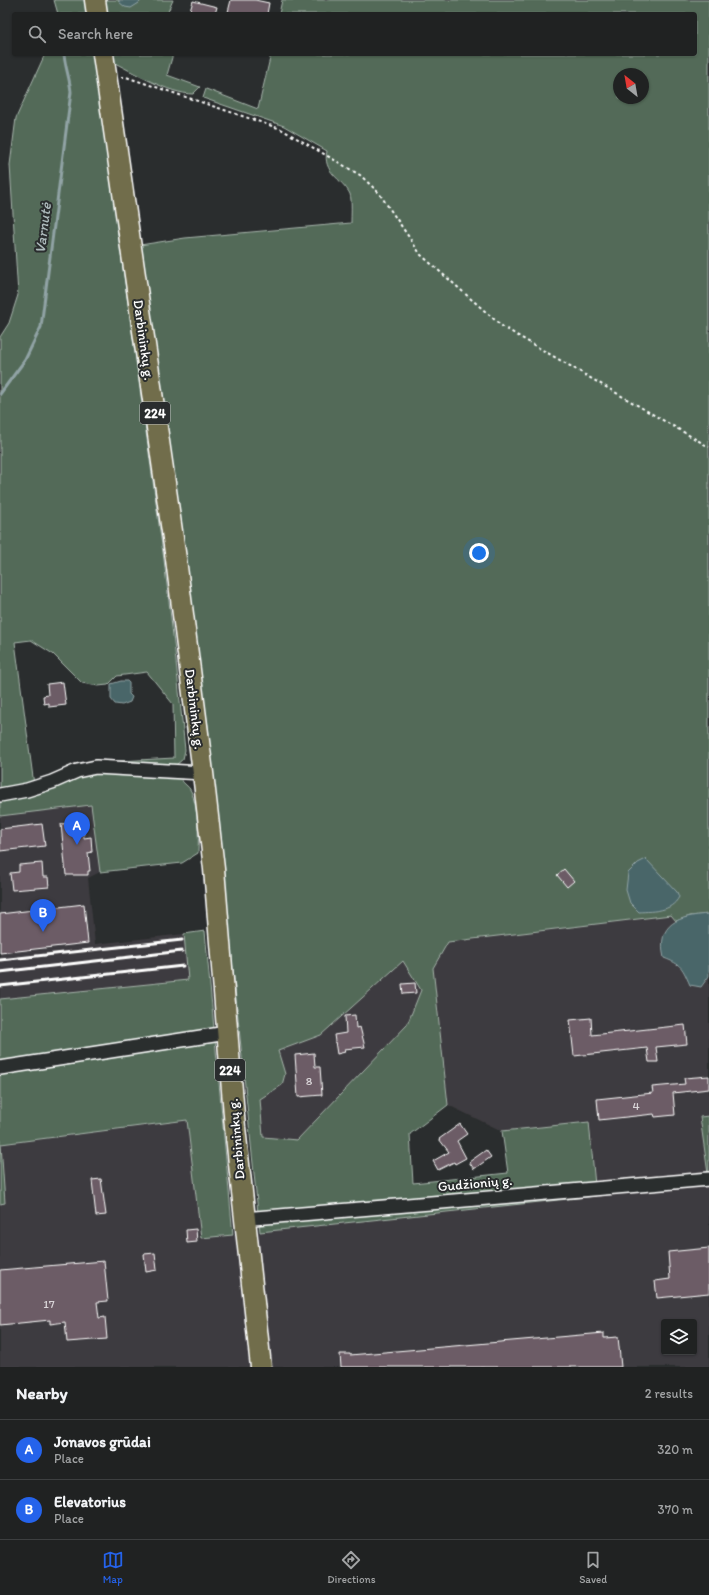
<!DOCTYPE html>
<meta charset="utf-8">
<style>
body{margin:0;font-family:Itim,sans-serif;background:#282a2a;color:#f1f3f6}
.controls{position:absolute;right:12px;bottom:12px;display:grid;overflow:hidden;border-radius:4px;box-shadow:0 1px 3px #0004}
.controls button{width:36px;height:36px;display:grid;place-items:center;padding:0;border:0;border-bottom:1px solid #3d3f40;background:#202222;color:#f1f3f6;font:20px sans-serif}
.compass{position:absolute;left:613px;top:68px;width:36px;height:36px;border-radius:50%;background:#202222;box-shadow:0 1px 3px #0004;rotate:329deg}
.you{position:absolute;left:479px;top:553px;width:14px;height:14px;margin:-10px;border:3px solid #fff;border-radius:50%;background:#1a73e8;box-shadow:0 0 0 6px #1a73e833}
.badge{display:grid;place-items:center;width:26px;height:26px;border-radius:50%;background:#2563eb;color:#fff;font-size:13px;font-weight:700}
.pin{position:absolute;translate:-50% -33px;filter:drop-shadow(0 1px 2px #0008)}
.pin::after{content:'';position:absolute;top:21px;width:14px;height:12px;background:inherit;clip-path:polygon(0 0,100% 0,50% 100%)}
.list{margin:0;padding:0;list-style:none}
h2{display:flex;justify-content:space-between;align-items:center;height:52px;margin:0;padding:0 16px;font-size:17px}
h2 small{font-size:13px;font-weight:400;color:#a2a4a5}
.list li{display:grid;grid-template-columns:26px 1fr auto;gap:12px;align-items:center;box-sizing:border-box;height:60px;padding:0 16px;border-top:1px solid #3d3f40}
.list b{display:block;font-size:15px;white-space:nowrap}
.list p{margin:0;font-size:13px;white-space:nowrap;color:#a2a4a5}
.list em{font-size:13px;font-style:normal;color:#a2a4a5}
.icon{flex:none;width:22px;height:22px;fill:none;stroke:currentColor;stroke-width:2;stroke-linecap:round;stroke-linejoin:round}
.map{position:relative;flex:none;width:709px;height:1367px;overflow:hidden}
.search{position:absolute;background:#202222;box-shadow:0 1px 3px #0004;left:12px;right:12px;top:12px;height:44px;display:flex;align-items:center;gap:10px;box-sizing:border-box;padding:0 14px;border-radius:4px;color:#a2a4a5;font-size:15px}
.sheet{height:172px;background:#202222}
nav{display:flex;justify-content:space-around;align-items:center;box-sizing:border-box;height:56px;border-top:1px solid #3d3f40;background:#202222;font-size:11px;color:#a2a4a5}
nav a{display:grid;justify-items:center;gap:2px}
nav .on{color:#2563eb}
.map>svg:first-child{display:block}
</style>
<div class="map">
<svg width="709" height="1367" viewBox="0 0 709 1367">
<rect width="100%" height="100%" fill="#2a2d2e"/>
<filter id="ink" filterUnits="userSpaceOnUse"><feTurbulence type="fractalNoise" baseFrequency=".025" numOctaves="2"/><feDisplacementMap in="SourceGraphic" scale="8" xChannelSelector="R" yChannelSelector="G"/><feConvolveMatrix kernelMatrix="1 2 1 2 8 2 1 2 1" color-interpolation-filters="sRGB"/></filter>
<g filter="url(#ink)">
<g fill="#3e3b3f" fill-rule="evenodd">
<path d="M91 805 100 872 88 878 95 944 184 934 189 980 0 999V816Z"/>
<path d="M671 915 676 921 666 929 664 958 676 963 701 987 709 976V1116L700 1117 709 1181V1367H0V1204L5 1203 1 1144 188 1120 202 1238 596 1196 589 1122 502 1131 448 1105 433 968 448 942ZM664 1322H694V1352H664Z"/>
<path d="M403 961 421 990 407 1025 297 1140 263 1137 260 1098 282 1085 285 1074 277 1051 321 1035Z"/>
</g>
<g fill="#526b59" stroke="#a8b5ac" fill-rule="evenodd">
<path d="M54 0H86L87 14H58Z"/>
<path d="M103 0H119V2L139 3 141 0H173L167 14H104Z"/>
<path d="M282 0H709V914L690 916 676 921 671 915 448 942 433 968 448 1105 410 1134 413 1183 508 1173 502 1131 589 1122 596 1196 260 1232 208 726 197 658 140 245 185 238 351 223C351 216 352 200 350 194 342 178 322 173 327 151L284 126 203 98 206 89 258 109 271 54H695V14H279ZM619 74H643V98H619ZM403 961 421 990 407 1025 297 1140 263 1137 260 1099 282 1085 285 1074 278 1051 321 1035Z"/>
<path d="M45 54H93L164 560 175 652 185 750 183 759 176 765C177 769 179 775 181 779 183 784 189 786 191 791 198 807 199 836 198 853L182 863 100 872 91 805 0 816V337L9 323 18 295 10 165 16 118ZM31 640 53 654 82 683 98 686 108 685 117 676 147 672 173 704 174 758 84 763 34 785 15 642Z"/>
<path d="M108 54H173L167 75 200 87 193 94C169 94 133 72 111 61Z"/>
<path d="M205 931 233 1235 201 1238 187 1120 1 1144 5 1203 0 1204V999L188 980 184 934Z"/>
<path d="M709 1116V1181L700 1117Z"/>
</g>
<g fill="#486669" stroke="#91a3a5">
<path d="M119 0H141L139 3 131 8 125 7 119 2Z"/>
<path d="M121 681H127L129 683V694L132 697 130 702 122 705 115 704 111 699V684Z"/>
<path d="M646 859 677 892 679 897C671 912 654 911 639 912L630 903 626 890 628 873 638 863Z"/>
<path d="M709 914V976L701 987 690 985C682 967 682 965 664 958 656 923 679 916 709 914Z"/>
</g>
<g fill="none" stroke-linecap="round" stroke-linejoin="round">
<path stroke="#91a3a5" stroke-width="3" d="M0 394 25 360 41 327 71 92C70 79 65 67 64 54"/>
</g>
<g fill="#6c5c66" stroke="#fff">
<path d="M231 0H255L269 3 267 14H236L228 12Z"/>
<path d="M193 1 217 7 215 14H198L190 11Z"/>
<path d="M63 682 66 705 49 707V703L44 704 43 696 48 695 47 684Z"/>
<path d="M83 822 84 838 91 837 92 852 88 853 90 871H88V875H66L61 824Z"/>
<path d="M42 824 45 846 0 851V829Z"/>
<path d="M42 863 43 877H48L49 887 12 890 10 873 19 872V865Z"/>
<path d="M564 869 574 881 567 887 557 875Z"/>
<path d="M84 904 88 943 0 953V914Z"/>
<path d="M415 983 416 993 403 994 402 984Z"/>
<path d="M355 1015 356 1028 360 1027 365 1047 344 1049 345 1052 337 1054 334 1035 346 1033 345 1016Z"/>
<path d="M591 1018 592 1035 685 1025 687 1044 656 1047 658 1062H649L647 1048 574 1056 570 1020Z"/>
<path d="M314 1053 315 1067H320L322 1095 298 1097 295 1055Z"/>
<path d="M709 1076V1089L673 1093 675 1115 655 1117 654 1114 599 1120 597 1099 653 1093 652 1087 685 1084 684 1078Z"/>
<path d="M460 1124 467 1134 457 1141 466 1158 455 1164 454 1162 438 1170 433 1161 449 1152 439 1139Z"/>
<path d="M486 1150 491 1157 474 1169 469 1162Z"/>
<path d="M101 1179 106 1215 96 1216 92 1180Z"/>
<path d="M196 1229 197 1242 187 1243 186 1230Z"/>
<path d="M709 1248V1293L657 1298 655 1281 670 1279 668 1252Z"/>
<path d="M155 1253 157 1270 146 1272 144 1254Z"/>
<path d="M104 1261 108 1301 97 1302 99 1318 105 1317 107 1339 67 1342 65 1322 50 1324V1320L0 1325V1270Z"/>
<path d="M604 1333V1338L618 1337 621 1367H341L340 1354H350V1355Z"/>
</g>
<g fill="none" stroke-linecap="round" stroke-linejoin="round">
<g stroke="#fff" stroke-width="16">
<g id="minor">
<path d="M0 795 27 790 52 782 77 771 96 767 203 773"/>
<path d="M0 1068 227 1033"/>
<path d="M244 1219 709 1179"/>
</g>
</g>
<g stroke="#fff" stroke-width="23">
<g id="primary">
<path d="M95 0 97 14"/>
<path d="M103 54 176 559 203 773 214 869 235 1127 261 1367"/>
</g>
</g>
<path stroke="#fff" stroke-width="2" stroke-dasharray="3 3" stroke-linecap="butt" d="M121 77H126L281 129 360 175 379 193 421 255 503 327 709 447"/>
<use href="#minor" stroke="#2a2d2e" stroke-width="13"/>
<use href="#primary" stroke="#716d4b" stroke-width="20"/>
<g stroke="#fff" stroke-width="3">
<path d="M0 960 182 940"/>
<path d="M0 972 182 951"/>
<path d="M0 986 183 966"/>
</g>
</g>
</g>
<g text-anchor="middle" stroke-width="4" stroke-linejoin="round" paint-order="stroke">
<g font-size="12" fill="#dad6d9">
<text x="309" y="1085">8</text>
<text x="636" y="1110">4</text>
<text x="49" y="1308">17</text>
</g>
<g fill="#2a2d2e" stroke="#bfc0c0" stroke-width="1">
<rect x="140" y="402" width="30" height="22" rx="3"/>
<rect x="215" y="1059" width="30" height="22" rx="3"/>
</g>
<g font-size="13" font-weight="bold" fill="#fff">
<text x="155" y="418">224</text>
<text x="230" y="1075">224</text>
</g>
<g font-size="14" fill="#fff" stroke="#2a2d2e">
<text transform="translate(144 340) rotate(82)" y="5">Darbininkų g.</text>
<text transform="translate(195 709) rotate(83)" y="5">Darbininkų g.</text>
<text transform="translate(236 1139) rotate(-95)" y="5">Darbininkų g.</text>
<text transform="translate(475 1183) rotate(-5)" y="5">Gudžionių g.</text>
</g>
<g font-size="15" font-style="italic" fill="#adbabc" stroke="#2a2d2e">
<text transform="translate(43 228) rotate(-83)" y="5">Varnutė</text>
</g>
</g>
</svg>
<div class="controls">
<button><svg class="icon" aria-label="layers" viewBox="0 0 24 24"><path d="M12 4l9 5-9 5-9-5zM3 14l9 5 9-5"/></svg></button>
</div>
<svg class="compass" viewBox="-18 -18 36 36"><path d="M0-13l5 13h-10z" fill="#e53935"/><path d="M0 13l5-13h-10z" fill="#a2a4a5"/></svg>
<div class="you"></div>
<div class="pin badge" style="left:77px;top:845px">A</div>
<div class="pin badge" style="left:43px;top:932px">B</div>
<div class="search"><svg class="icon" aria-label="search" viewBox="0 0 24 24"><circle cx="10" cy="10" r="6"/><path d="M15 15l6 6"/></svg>Search here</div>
</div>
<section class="sheet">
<h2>Nearby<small>2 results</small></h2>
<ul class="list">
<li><span class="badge">A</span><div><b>Jonavos grūdai</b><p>Place</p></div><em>320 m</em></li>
<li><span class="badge">B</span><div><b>Elevatorius</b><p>Place</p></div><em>370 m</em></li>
</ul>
</section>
<nav>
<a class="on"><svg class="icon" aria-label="map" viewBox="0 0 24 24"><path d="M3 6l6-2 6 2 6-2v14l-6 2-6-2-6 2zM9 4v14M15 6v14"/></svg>Map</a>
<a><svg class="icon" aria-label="directions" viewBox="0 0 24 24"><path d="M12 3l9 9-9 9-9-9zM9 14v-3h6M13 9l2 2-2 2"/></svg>Directions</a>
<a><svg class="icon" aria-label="saved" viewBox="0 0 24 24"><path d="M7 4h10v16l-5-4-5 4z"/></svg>Saved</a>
</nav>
